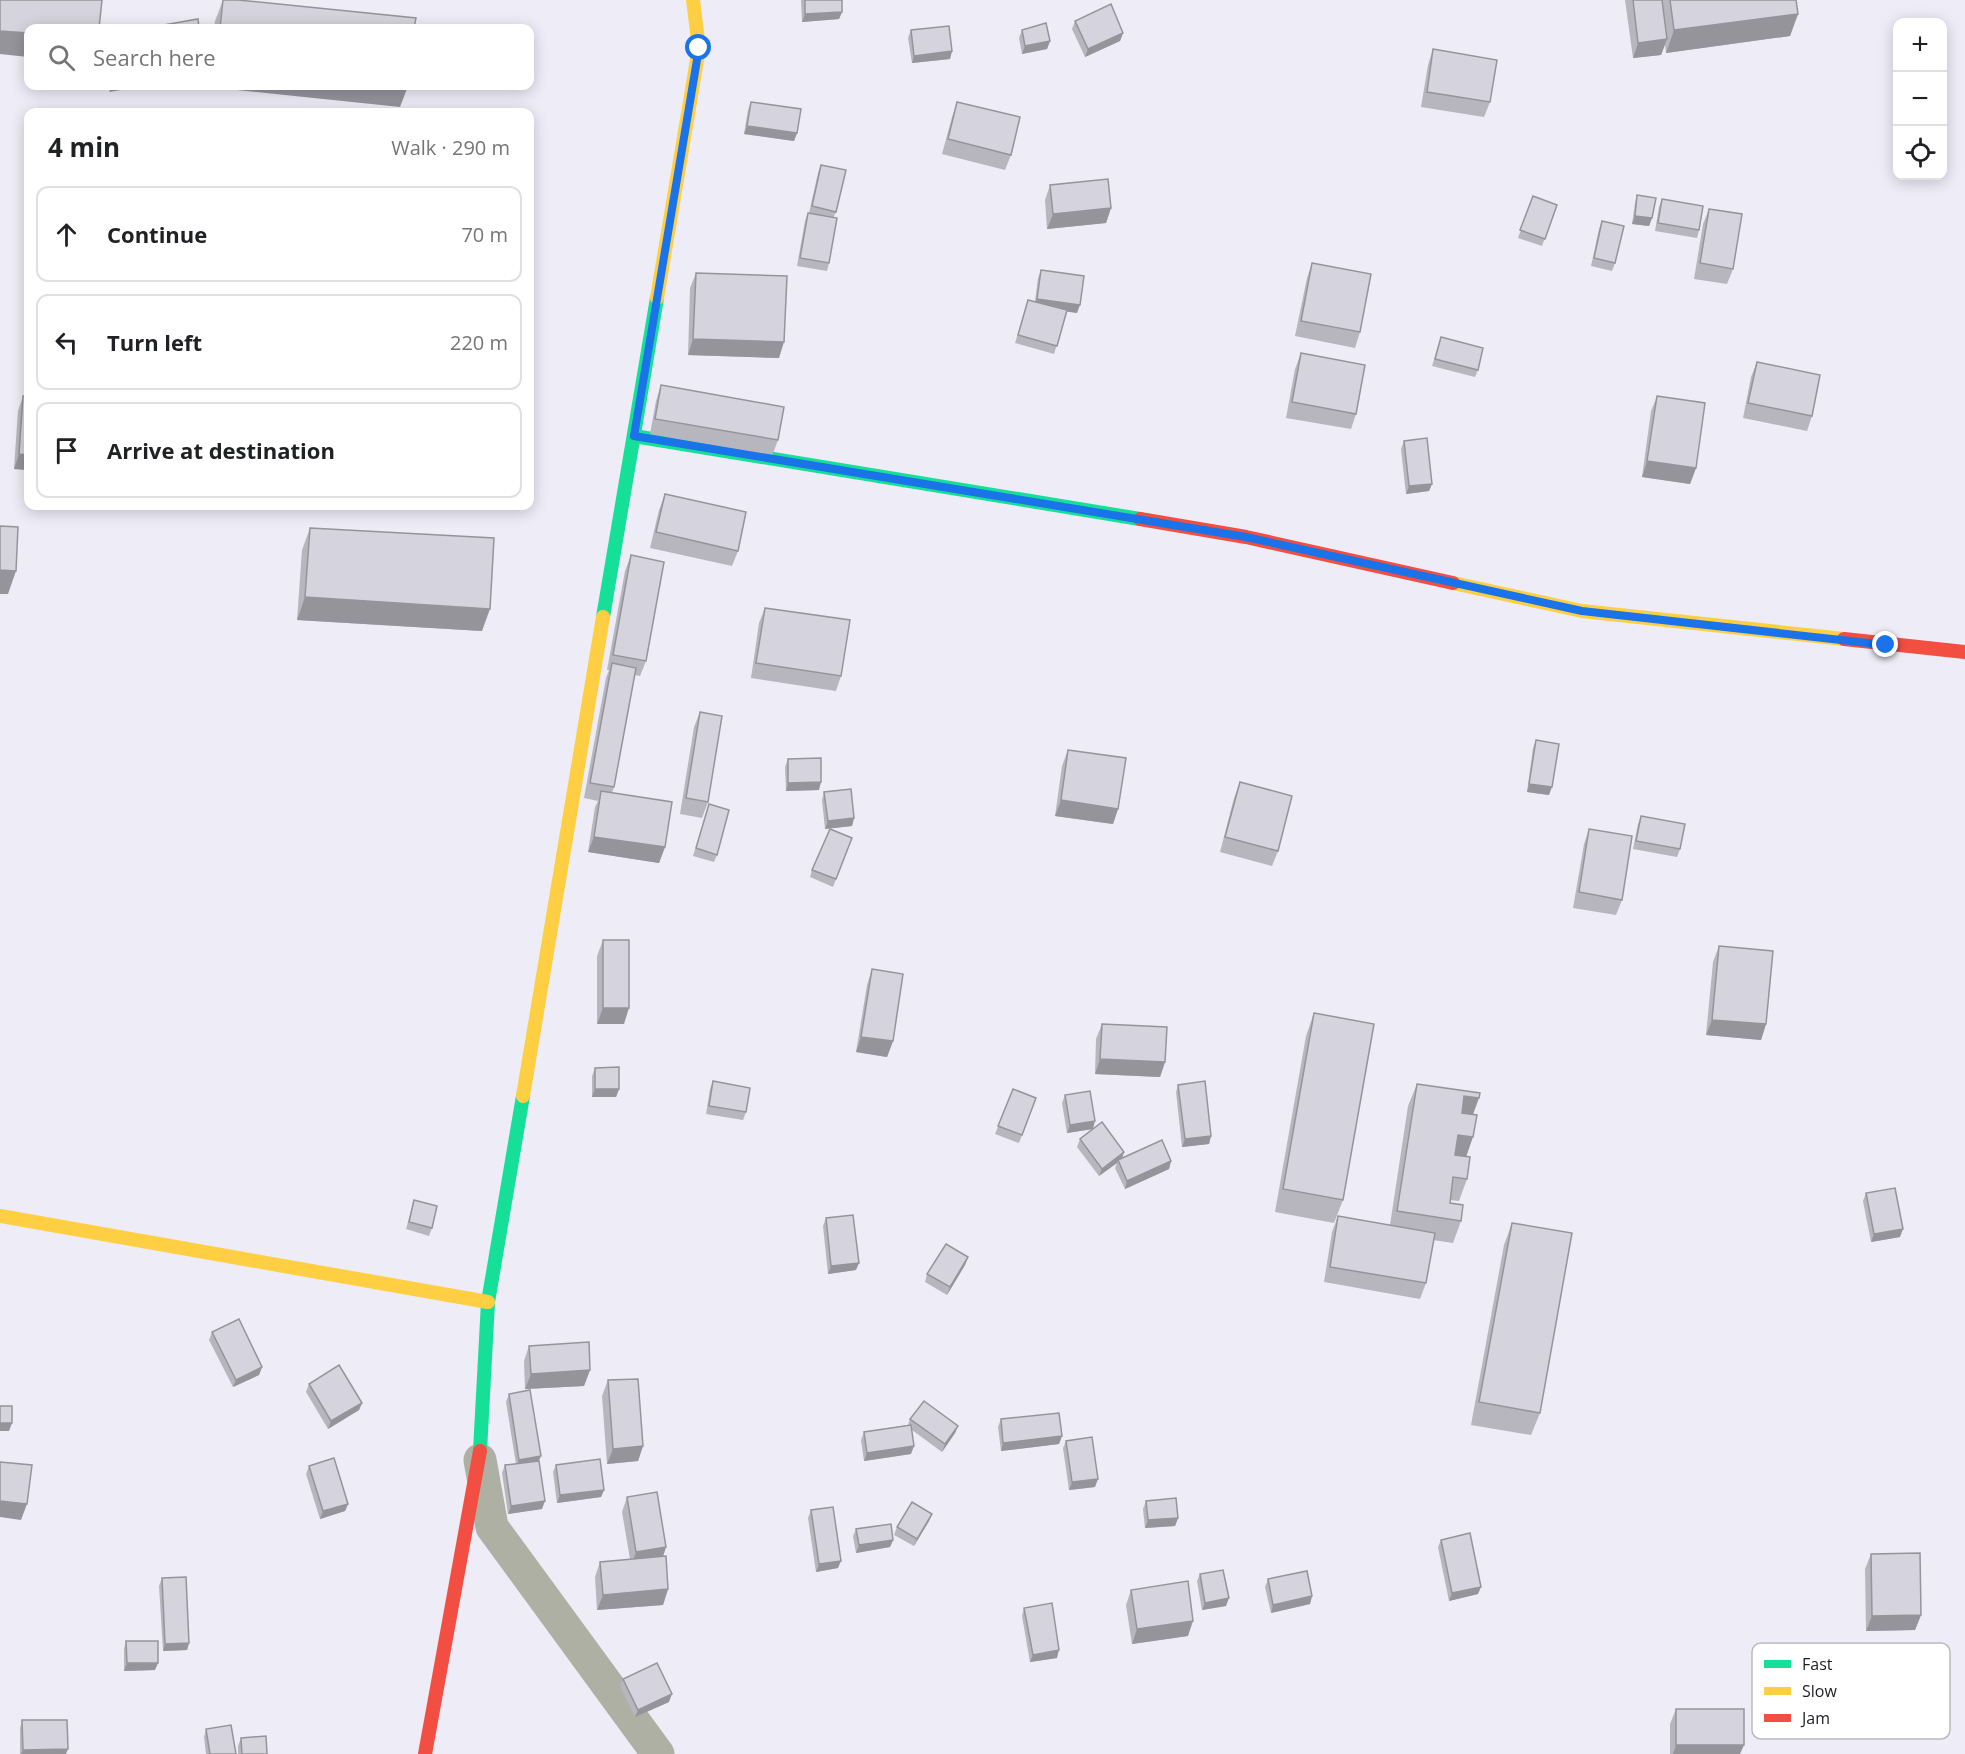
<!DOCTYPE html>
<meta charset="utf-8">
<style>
body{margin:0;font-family:"Open Sans",sans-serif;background:#f6f6f6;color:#202124}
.controls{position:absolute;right:18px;top:18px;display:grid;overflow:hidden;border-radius:12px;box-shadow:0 3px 15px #0003}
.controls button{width:54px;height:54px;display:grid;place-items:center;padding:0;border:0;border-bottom:2px solid #e0e0e0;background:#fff;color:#202124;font:30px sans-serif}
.stop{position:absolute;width:18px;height:18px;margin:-14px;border:4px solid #1a73e8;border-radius:50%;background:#fff}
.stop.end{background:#1a73e8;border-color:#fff;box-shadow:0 2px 6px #0008}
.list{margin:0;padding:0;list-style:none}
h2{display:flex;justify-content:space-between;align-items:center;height:78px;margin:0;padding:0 24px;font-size:26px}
h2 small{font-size:20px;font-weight:400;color:#757577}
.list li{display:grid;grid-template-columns:39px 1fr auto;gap:18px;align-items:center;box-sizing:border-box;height:96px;margin:0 12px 12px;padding:0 12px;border:2px solid #e0e0e0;border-radius:12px}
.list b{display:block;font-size:22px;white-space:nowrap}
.list em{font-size:20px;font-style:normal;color:#757577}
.icon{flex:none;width:33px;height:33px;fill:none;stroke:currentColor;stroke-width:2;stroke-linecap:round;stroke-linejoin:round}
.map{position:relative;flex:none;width:1965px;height:1754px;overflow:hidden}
.search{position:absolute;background:#fff;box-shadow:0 3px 15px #0003;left:24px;top:24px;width:510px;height:66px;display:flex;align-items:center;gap:15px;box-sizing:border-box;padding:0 21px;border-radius:12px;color:#757577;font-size:22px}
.panel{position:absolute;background:#fff;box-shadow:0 3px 15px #0003;left:24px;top:108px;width:510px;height:402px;border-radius:12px}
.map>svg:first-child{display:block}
</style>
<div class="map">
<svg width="1965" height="1754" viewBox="0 0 1965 1754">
<rect width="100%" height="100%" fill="#edecf7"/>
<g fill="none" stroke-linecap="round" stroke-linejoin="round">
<path stroke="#afb0a4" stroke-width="33" d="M480 1460 492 1527 658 1754"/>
<g stroke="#16e098" stroke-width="14">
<path d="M634 436 1140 519"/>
<path d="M603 617 657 298"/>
<path d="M480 1451 488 1302 523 1096"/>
</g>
<g stroke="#ffcf43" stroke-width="14">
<path d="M657 298 699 48 693 0"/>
<path d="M1453 583 1582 611 1844 639"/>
<path d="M523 1096 603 617"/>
<path d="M0 1216 488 1302"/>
</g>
<g stroke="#f24e42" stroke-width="14">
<path d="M1140 519 1246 537 1453 583"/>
<path d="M1844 639 1965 652"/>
<path d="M425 1754 480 1451"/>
</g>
</g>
<g fill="#b7b6bf">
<path d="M223 0 414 28H214L215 21Z"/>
<path d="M801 0H842V12L839 19 802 22Z"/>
<path d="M1625 0H1796L1798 14 1790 36 1666 53 1665 45 1661 55 1633 58Z"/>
<path d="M1075 21 1123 33 1120 41 1085 57 1072 29Z"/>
<path d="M911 30 952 51 950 59 912 63 908 38Z"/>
<path d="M1022 30 1050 41 1047 49 1022 54 1019 38Z"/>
<path d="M1433 49 1490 102 1484 117 1421 107 1428 65Z"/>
<path d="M751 102 797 133 794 141 744 134 748 110Z"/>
<path d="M957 102 1011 155 1005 170 942 154 952 117Z"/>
<path d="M821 165 836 212 833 218 829 263 827 271 797 266 805 221 808 213H809L818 173Z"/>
<path d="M1050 185 1111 208 1106 223 1047 229 1045 200Z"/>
<path d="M1637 195 1652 218 1649 226 1632 224 1635 203Z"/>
<path d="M1533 196 1557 205 1542 246 1518 238Z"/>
<path d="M1662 199 1699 230 1697 238 1655 231 1659 207Z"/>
<path d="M1709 209 1733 269 1727 284 1694 279 1703 224Z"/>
<path d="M1602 221 1615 263 1612 271 1591 266 1599 229Z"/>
<path d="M1312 263 1360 332 1355 348 1295 336 1307 278Z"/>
<path d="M1041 270 1077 313 1067 311 1054 354 1015 343 1028 300 1035 301 1038 278Z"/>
<path d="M696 273 779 358 688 355 690 288Z"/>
<path d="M1441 337 1478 370 1475 377 1432 366Z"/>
<path d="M1301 353 1356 414 1351 429 1286 418 1295 369Z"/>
<path d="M1757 362 1812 416 1807 431 1743 418 1751 377Z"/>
<path d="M661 385 778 440 772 456 650 434 656 401Z"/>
<path d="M23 396H28V470L14 469 18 411Z"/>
<path d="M1657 396 1696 468 1690 484 1642 477 1651 411Z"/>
<path d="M1404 441 1432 484 1429 491 1406 494 1401 449Z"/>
<path d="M665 494 738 551 732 566 650 548 659 510Z"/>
<path d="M310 528 482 631 297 620 302 550Z"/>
<path d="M631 555 646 661 640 676 635 675 614 787 612 793 665 847 659 863 588 852 595 807 598 801 584 798 606 678 609 670H607L625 571Z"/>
<path d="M765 608 841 676 836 691 751 678 759 623Z"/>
<path d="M700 712 708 802 702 818 680 814 694 727Z"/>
<path d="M1536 740 1549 795 1527 792 1533 748Z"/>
<path d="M1068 750 1118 809 1113 824 1055 816 1062 766Z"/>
<path d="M788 759 819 790 786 791 785 767Z"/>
<path d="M1240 782 1278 851 1272 866 1220 852 1234 798Z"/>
<path d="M824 792 854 818 852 826 825 829 822 800Z"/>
<path d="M709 804 717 855 714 862 693 856Z"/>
<path d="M1641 816 1680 849 1677 857 1633 849 1638 824Z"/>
<path d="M1589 829 1622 900 1616 915 1573 908 1584 844Z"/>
<path d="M852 838 833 887 810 877 812 870Z"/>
<path d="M603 940 624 1024H597V956Z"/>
<path d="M1719 946 1766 1024 1761 1040 1706 1035 1713 962Z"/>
<path d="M872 969 893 1041 887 1057 856 1052 867 985Z"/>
<path d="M1314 1013 1343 1200 1334 1223 1275 1212 1306 1036Z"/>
<path d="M1102 1024 1165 1062 1160 1077 1095 1074 1096 1039Z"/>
<path d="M595 1068 619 1089 616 1097H592V1076Z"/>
<path d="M713 1081 746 1112 743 1120 706 1114 710 1089Z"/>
<path d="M1417 1084 1473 1114 1466 1156 1467 1179 1459 1201 1450 1200V1203L1461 1221 1453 1243 1433 1240 1426 1283 1420 1299 1324 1282 1332 1232 1338 1216 1390 1225 1408 1106Z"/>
<path d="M1178 1085 1211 1136 1209 1144 1182 1147 1176 1092Z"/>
<path d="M1013 1089 1036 1098 1019 1143 995 1134Z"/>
<path d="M1065 1095 1093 1129 1067 1133 1062 1103Z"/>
<path d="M1080 1139 1122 1158 1171 1161 1169 1169 1125 1189 1115 1168 1117 1163 1099 1176 1077 1147Z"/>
<path d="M1866 1193 1900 1237 1871 1242 1863 1201Z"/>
<path d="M414 1200 432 1228 429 1236 406 1229Z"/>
<path d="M826 1218 856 1270 828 1274 823 1226Z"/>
<path d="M1512 1223 1540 1413 1531 1435 1471 1425 1504 1245Z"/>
<path d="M968 1257 965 1265 947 1295 925 1282 927 1274Z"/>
<path d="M212 1332 262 1367 259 1375 233 1387 209 1340Z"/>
<path d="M529 1346 590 1370 584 1386 525 1389 524 1361Z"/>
<path d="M608 1380 643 1446 638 1461 607 1464 602 1396Z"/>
<path d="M309 1384 362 1403 359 1410 328 1429 306 1392Z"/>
<path d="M509 1394 539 1461 542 1509 508 1514 502 1473 505 1465 516 1464 506 1402Z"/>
<path d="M910 1419 958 1426 955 1433 942 1452 912 1430 911 1454 864 1461 861 1440 864 1432 908 1425Z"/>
<path d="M1001 1419 1062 1436 1059 1444 1001 1451 998 1427Z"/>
<path d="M1066 1441 1095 1487 1069 1490 1063 1448Z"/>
<path d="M556 1465 604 1490 601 1497 557 1503 553 1472Z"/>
<path d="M309 1466 348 1504 345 1511 320 1519 306 1474Z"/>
<path d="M627 1497 666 1547 663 1557 668 1589 663 1605 597 1610 595 1577 600 1562 630 1559 622 1512Z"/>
<path d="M1146 1501 1178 1518 1175 1526 1145 1528 1143 1509Z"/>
<path d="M811 1510 838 1568 816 1572 808 1518Z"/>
<path d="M932 1514 929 1521 914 1546 894 1535 897 1527Z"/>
<path d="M856 1529 893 1540 890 1547 856 1553 853 1536Z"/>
<path d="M1441 1540 1478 1594 1449 1601 1438 1547Z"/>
<path d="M1871 1554 1921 1615 1915 1630 1866 1631 1865 1569Z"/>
<path d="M1200 1574 1226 1606 1202 1610 1197 1581Z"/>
<path d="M162 1578 189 1643 187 1650 163 1651 159 1586Z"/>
<path d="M1268 1579 1312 1596 1310 1604 1271 1613 1265 1587Z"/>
<path d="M1131 1590 1188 1636 1132 1644 1126 1605Z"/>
<path d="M1024 1608 1057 1658 1030 1662 1022 1616Z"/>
<path d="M126 1641 155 1670 124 1671V1649Z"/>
<path d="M623 1679 669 1702 635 1717 620 1686Z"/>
<path d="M1676 1709 1740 1754H1670V1724Z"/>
<path d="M22 1720 66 1754H20V1728Z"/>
<path d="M206 1729 236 1754H206L204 1737Z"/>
<path d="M241 1738 267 1754H238V1746Z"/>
</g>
<g fill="#95949b">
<path d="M842 12 839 19 802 22 805 14Z"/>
<path d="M1798 14 1790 36 1666 53 1674 30Z"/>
<path d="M0 31 28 33V57L0 54Z"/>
<path d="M1123 33 1120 41 1085 57 1088 49Z"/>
<path d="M1667 39 1661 55 1633 58 1638 43Z"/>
<path d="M1050 41 1047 49 1022 54 1025 46Z"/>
<path d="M952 51 950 59 912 63 914 56Z"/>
<path d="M112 86H145L109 92Z"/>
<path d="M208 86H408L400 107 208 87Z"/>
<path d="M747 126 797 133 794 141 744 134Z"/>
<path d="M1111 208 1106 223 1047 229 1053 214Z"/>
<path d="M1635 216 1652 218 1649 226 1632 224Z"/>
<path d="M1037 299 1080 305 1077 313 1034 307Z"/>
<path d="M693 339 784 342 779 358 688 355Z"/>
<path d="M19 454 28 455V470L14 469Z"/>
<path d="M1647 461 1696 468 1690 484 1642 477Z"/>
<path d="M1432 484 1429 491 1406 494 1409 486Z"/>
<path d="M0 570 16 571 8 594H0Z"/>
<path d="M305 597 490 609 482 631 297 620Z"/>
<path d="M821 782 819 790 786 791 788 783Z"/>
<path d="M1529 784 1552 787 1549 795 1527 792Z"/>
<path d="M1061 800 1118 809 1113 824 1055 816Z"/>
<path d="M854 818 852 826 825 829 828 821Z"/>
<path d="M594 837 665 847 659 863 588 852Z"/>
<path d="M603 1008H629L624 1024H597Z"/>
<path d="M1712 1020 1766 1024 1761 1040 1706 1035Z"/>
<path d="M861 1037 893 1041 887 1057 856 1052Z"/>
<path d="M1100 1059 1165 1062 1160 1077 1095 1074Z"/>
<path d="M595 1089H619L616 1097H592Z"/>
<path d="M1464 1096 1479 1098 1471 1120 1456 1118Z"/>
<path d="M1095 1121 1093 1129 1067 1133 1070 1125Z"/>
<path d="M1458 1135 1473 1137 1465 1160 1450 1158Z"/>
<path d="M1211 1136 1209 1144 1182 1147 1185 1139Z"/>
<path d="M1124 1152 1122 1159 1118 1160 1117 1163 1099 1176 1102 1169Z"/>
<path d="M1171 1161 1169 1169 1125 1189 1127 1181Z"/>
<path d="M1903 1229 1900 1237 1871 1242 1874 1234Z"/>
<path d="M968 1257 965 1265 947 1295 950 1287Z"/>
<path d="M859 1263 856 1270 828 1274 831 1266Z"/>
<path d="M262 1367 259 1375 233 1387 236 1380Z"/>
<path d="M590 1370 584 1386 525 1389 531 1374Z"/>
<path d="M362 1403 359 1410 328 1429 331 1421Z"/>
<path d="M0 1423H12L9 1431H0Z"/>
<path d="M958 1426 955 1433 942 1452 945 1444Z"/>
<path d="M1062 1436 1059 1444 1001 1451 1003 1443Z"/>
<path d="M643 1446 638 1461 607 1464 613 1449Z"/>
<path d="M914 1446 911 1454 864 1461 867 1453Z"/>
<path d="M541 1456 538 1463 516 1467 519 1460Z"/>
<path d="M1098 1479 1095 1487 1069 1490 1072 1482Z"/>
<path d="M604 1490 601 1497 557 1503 560 1495Z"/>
<path d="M0 1501 27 1504 21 1520 0 1517Z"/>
<path d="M545 1501 542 1509 508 1514 511 1506Z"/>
<path d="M348 1504 345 1511 320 1519 323 1511Z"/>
<path d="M932 1514 929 1521 914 1546 917 1539Z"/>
<path d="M1178 1518 1175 1526 1145 1528 1148 1520Z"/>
<path d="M893 1540 890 1547 856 1553 859 1545Z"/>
<path d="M666 1547 661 1562 631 1567 636 1552Z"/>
<path d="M841 1561 838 1568 816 1572 819 1564Z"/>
<path d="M1481 1587 1478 1594 1449 1601 1452 1593Z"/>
<path d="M668 1589 663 1605 597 1610 603 1595Z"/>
<path d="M1312 1596 1310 1604 1271 1613 1273 1605Z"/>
<path d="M1229 1598 1226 1606 1202 1610 1205 1603Z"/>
<path d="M1921 1615 1915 1630 1866 1631 1872 1616Z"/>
<path d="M1193 1621 1188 1636 1132 1644 1137 1629Z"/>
<path d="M189 1643 187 1650 163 1651 165 1644Z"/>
<path d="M1059 1650 1057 1658 1030 1662 1033 1655Z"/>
<path d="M127 1663H158L155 1670 124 1671Z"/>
<path d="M672 1694 669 1702 635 1717 638 1710Z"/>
<path d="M1676 1745H1744L1740 1754H1673Z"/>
<path d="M68 1749 66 1754H21L23 1750Z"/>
</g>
<g fill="#d5d4de" stroke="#95949b" stroke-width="1.5">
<path d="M0 0H102L99 28H28V33L0 31Z"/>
<path d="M223 0H238L416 18 414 28H220Z"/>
<path d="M805 0H842V12L805 14Z"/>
<path d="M1633 0H1662L1667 39 1638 43Z"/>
<path d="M1670 0H1796L1798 14 1674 30Z"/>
<path d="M1111 4 1123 33 1088 49 1075 21Z"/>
<path d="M198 19 199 28H147Z"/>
<path d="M1046 23 1050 41 1025 46 1022 30Z"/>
<path d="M949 26 952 51 914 56 911 30Z"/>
<path d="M1433 49 1497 60 1490 102 1427 92Z"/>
<path d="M751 102 801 109 797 133 747 126Z"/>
<path d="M957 102 1020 117 1011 155 948 139Z"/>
<path d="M821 165 846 170 836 212 812 206Z"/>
<path d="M1108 179 1111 208 1053 214 1050 185Z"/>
<path d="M1637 195 1656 198 1652 218 1635 216Z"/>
<path d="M1533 196 1557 205 1545 239 1520 230Z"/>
<path d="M1662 199 1703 206 1699 230 1658 223Z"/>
<path d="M1709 209 1742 214 1733 269 1700 263Z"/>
<path d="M808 213 837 218 829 263 800 258Z"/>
<path d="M1602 221 1624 226 1615 263 1594 258Z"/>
<path d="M1312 263 1371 274 1360 332 1301 321Z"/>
<path d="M1041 270 1084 276 1080 305 1037 299Z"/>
<path d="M696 273 787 276 784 342 693 339Z"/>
<path d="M1028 300 1067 310 1057 346 1018 335Z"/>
<path d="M1441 337 1483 348 1478 370 1435 359Z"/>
<path d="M1301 353 1365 365 1356 414 1292 402Z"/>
<path d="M1757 362 1820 375 1812 416 1748 403Z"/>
<path d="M661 385 784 407 778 440 655 419Z"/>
<path d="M23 396H28V455L19 454Z"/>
<path d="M1657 396 1705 403 1696 468 1647 461Z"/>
<path d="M1427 438 1432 484 1409 486 1404 441Z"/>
<path d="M665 494 746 512 738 551 656 532Z"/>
<path d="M0 526 18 527 16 571 0 570Z"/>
<path d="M310 528 494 538 490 609 305 597Z"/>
<path d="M631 555 664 562 646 661 613 655Z"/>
<path d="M765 608 850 620 841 676 756 663Z"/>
<path d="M612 663 636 668 614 787 590 783Z"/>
<path d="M700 712 722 716 708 802 686 798Z"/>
<path d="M1536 740 1559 744 1552 787 1529 784Z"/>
<path d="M1068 750 1126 758 1118 809 1061 800Z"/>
<path d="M821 758V782L788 783V759Z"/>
<path d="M1240 782 1292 796 1278 851 1225 837Z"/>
<path d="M851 789 854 818 828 821 824 792Z"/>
<path d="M601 791 672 802 665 847 594 837Z"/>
<path d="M709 804 729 810 717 855 696 848Z"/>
<path d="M1641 816 1685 824 1680 849 1636 841Z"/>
<path d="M830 829 852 838 836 879 812 870Z"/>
<path d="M1589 829 1632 836 1622 900 1579 892Z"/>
<rect x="603" y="940" width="26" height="68"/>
<path d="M1719 946 1773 951 1766 1024 1712 1020Z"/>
<path d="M872 969 903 974 893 1041 861 1037Z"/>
<path d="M1314 1013 1374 1024 1343 1200 1283 1189Z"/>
<path d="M1102 1024 1167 1027 1165 1062 1100 1059Z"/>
<path d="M619 1067V1089H595V1068Z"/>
<path d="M713 1081 750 1088 746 1112 709 1106Z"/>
<path d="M1205 1081 1211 1136 1185 1139 1178 1085Z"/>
<path d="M1417 1084 1480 1093 1479 1098 1464 1096 1462 1113 1477 1115 1473 1137 1458 1135 1455 1155 1470 1157 1467 1179 1453 1177 1450 1203 1463 1205 1461 1221 1397 1211Z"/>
<path d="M1013 1089 1036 1098 1022 1135 998 1126Z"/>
<path d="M1090 1091 1095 1121 1070 1125 1065 1095Z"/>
<path d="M1102 1122 1124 1152 1102 1169 1080 1139Z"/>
<path d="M1162 1140 1171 1161 1127 1181 1118 1160Z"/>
<path d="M1895 1188 1903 1229 1874 1234 1866 1193Z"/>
<path d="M414 1200 437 1206 432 1228 409 1222Z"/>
<path d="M853 1215 859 1263 831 1266 826 1218Z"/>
<path d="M1338 1216 1435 1233 1426 1283 1330 1267Z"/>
<path d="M1512 1223 1572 1233 1540 1413 1479 1402Z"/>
<path d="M946 1244 968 1257 950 1287 927 1274Z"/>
<path d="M239 1319 262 1367 236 1380 212 1332Z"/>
<path d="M589 1342 590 1370 531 1374 529 1346Z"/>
<path d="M339 1365 362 1403 331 1421 309 1384Z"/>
<path d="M638 1379 643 1446 613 1449 608 1380Z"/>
<path d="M530 1390 541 1456 519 1460 509 1394Z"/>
<path d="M924 1401 958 1426 945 1444 910 1419Z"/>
<rect x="0" y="1406" width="12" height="17"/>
<path d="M1059 1413 1062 1436 1003 1443 1001 1419Z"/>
<path d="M911 1425 914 1446 867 1453 864 1432Z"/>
<path d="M1092 1437 1098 1479 1072 1482 1066 1441Z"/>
<path d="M334 1458 348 1504 323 1511 309 1466Z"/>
<path d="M600 1459 604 1490 560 1495 556 1465Z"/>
<path d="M539 1461 545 1501 511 1506 505 1465Z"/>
<path d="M0 1462 32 1465 27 1504 0 1501Z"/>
<path d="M657 1492 666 1547 636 1552 627 1497Z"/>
<path d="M1176 1498 1178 1518 1148 1520 1146 1501Z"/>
<path d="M912 1502 932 1514 917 1539 897 1527Z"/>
<path d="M833 1507 841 1561 819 1564 811 1510Z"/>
<path d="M891 1524 893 1540 859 1545 856 1529Z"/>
<path d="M1470 1533 1481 1587 1452 1593 1441 1540Z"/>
<path d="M1920 1553 1921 1615 1872 1616 1871 1554Z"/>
<path d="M666 1556 668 1589 603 1595 600 1562Z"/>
<path d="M1223 1570 1229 1598 1205 1603 1200 1574Z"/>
<path d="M1307 1571 1312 1596 1273 1605 1268 1579Z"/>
<path d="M186 1577 189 1643 165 1644 162 1578Z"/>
<path d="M1188 1581 1193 1621 1137 1629 1131 1590Z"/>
<path d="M1052 1603 1059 1650 1033 1655 1024 1608Z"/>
<path d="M126 1641H158V1663H127Z"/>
<path d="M657 1663 672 1694 638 1710 623 1679Z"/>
<rect x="1676" y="1709" width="68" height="36"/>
<path d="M22 1720H67L68 1749 23 1750Z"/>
<path d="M231 1725 236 1754H210L206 1729Z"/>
<path d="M266 1736 267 1754H242L241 1738Z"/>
</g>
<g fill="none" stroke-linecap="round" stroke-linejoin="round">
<path stroke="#1a73e8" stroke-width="8" d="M699 48 634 436 1246 537 1582 611 1886 645"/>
</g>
<rect x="1752" y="1643" width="198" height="96" rx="9" fill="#fff" stroke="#bbbbbe" stroke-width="1.5"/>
<rect x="1764" y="1660" width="27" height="8" fill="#16e098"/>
<rect x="1764" y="1687" width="27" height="8" fill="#ffcf43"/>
<rect x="1764" y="1714" width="27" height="8" fill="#f24e42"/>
<g font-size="16" fill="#1d1c25">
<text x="1802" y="1670">Fast</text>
<text x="1802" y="1697">Slow</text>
<text x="1802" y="1724">Jam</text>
</g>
</svg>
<div class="controls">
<button>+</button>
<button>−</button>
<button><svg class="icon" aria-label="locate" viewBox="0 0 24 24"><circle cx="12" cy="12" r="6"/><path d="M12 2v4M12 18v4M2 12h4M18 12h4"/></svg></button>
</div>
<div class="stop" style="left:699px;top:48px"></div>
<div class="stop end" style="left:1886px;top:645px"></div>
<div class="search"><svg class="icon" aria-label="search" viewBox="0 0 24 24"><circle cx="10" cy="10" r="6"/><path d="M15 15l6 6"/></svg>Search here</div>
<section class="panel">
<h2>4 min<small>Walk · 290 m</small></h2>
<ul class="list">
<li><svg class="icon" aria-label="ahead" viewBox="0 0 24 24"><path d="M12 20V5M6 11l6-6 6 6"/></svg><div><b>Continue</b></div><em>70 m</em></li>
<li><svg class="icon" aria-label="left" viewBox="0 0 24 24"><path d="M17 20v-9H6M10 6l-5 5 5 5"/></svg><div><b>Turn left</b></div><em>220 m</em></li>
<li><svg class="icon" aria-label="arrive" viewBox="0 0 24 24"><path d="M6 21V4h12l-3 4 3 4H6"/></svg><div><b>Arrive at destination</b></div></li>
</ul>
</section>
</div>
